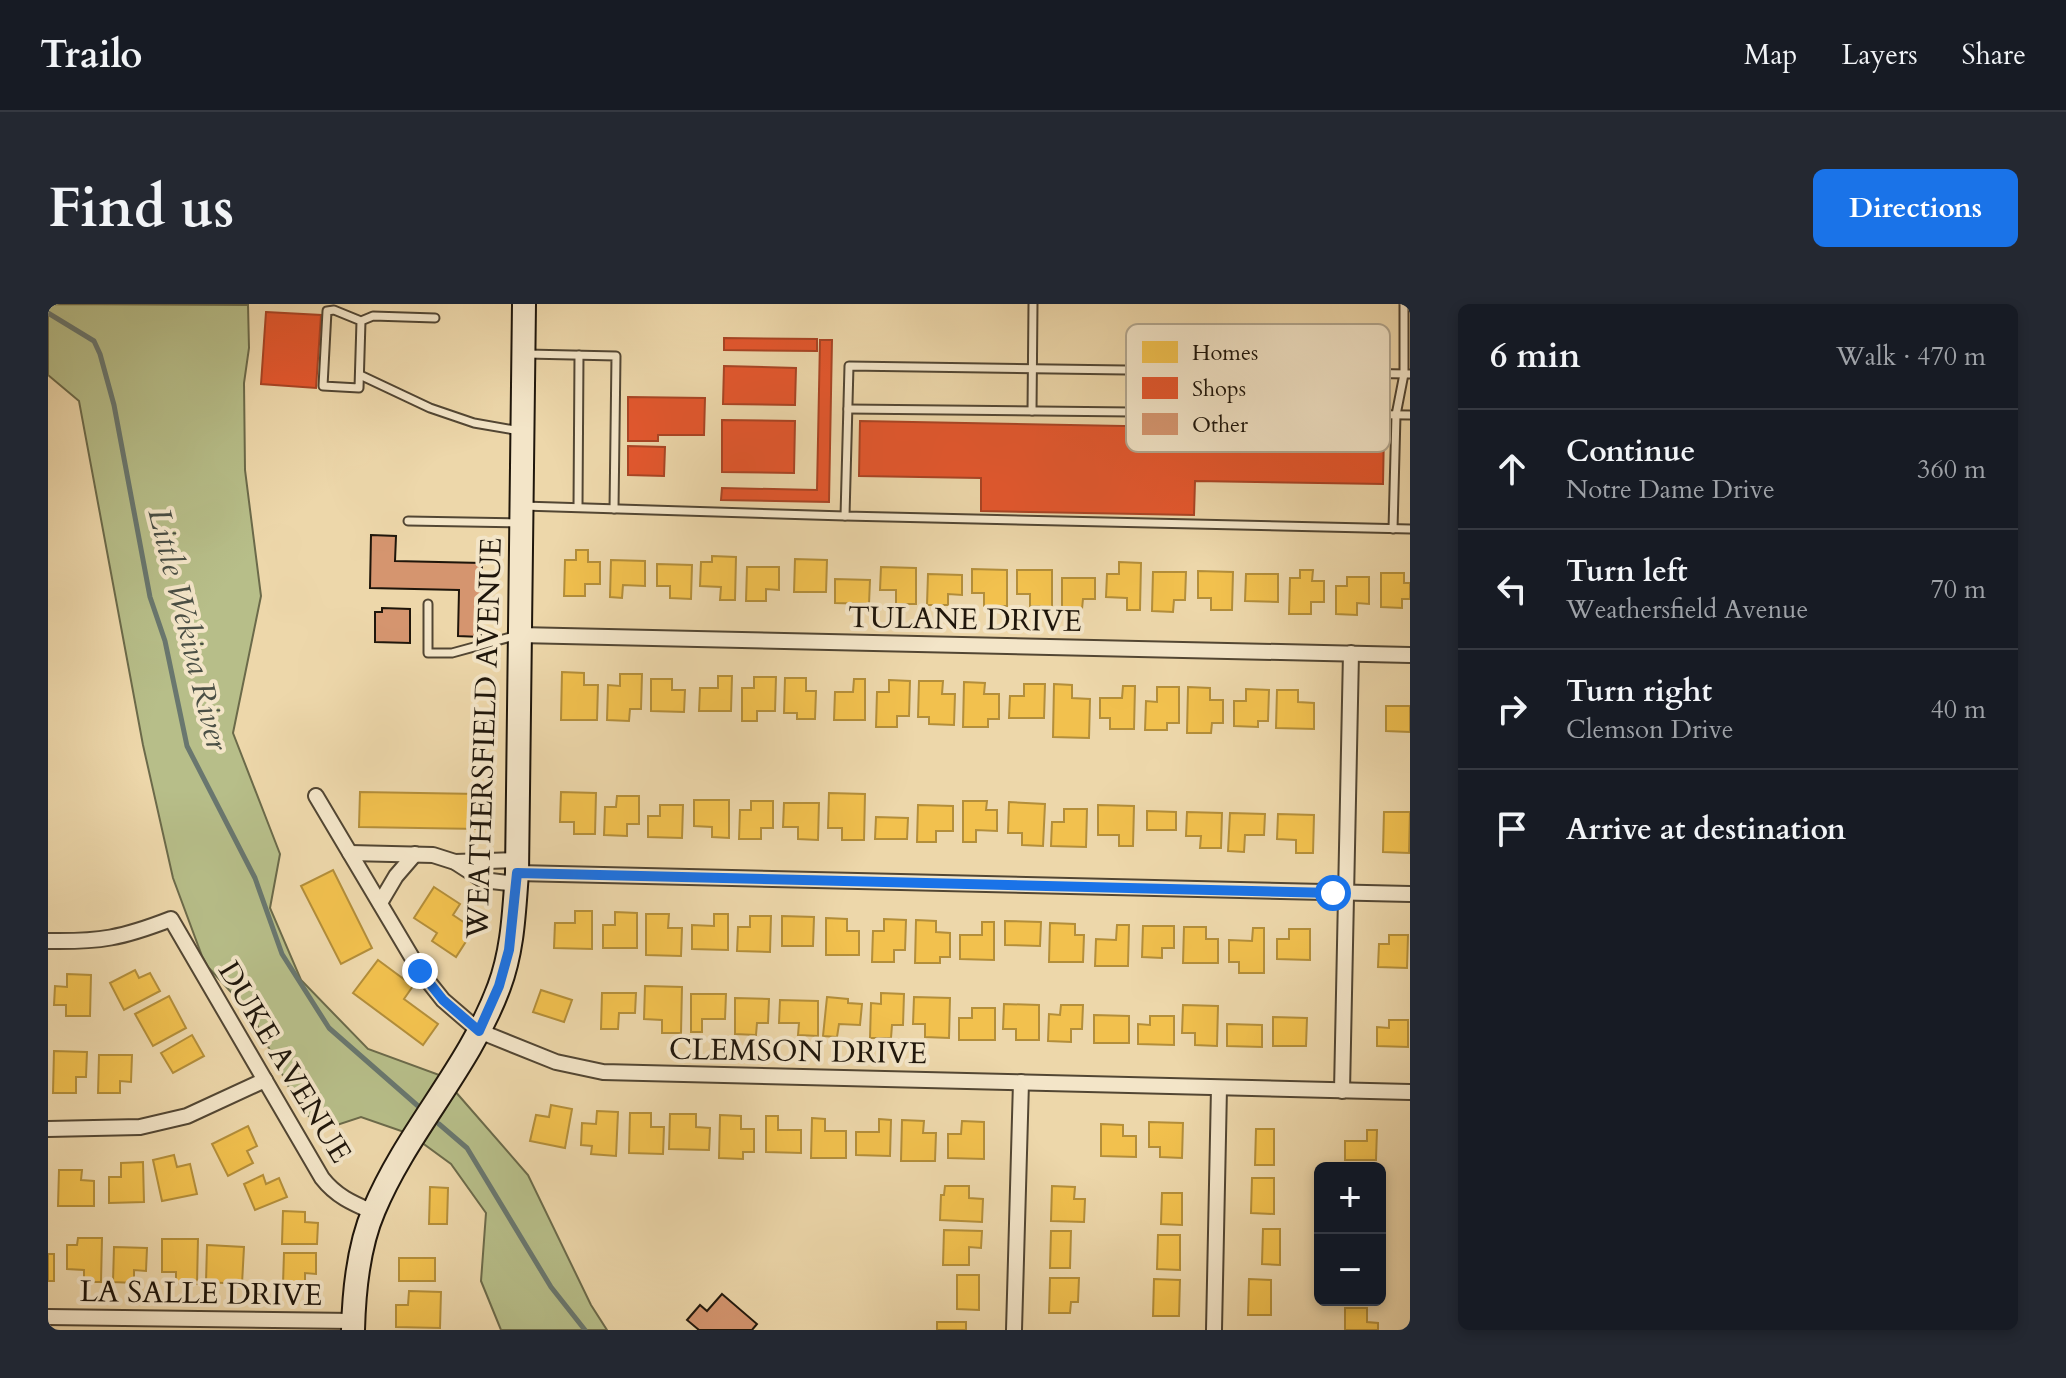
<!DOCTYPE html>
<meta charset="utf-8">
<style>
body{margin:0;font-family:Cardo,serif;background:#242831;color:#f1f3f6}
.controls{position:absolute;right:24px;bottom:24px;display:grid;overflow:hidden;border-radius:12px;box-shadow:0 4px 12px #0003}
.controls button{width:72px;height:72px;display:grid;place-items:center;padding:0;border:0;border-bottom:2px solid #363941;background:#171b24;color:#f1f3f6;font:40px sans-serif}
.stop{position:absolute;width:24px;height:24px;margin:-18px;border:6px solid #1a73e8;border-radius:50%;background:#fff}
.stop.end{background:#1a73e8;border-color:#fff;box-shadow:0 2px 8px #0008}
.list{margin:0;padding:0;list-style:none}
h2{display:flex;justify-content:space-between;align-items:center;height:104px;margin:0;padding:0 32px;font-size:34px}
h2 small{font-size:26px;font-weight:400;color:#9ea1a6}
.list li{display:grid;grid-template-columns:52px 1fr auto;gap:24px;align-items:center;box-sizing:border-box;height:120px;padding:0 32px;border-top:2px solid #363941}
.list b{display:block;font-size:30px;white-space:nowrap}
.list p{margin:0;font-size:26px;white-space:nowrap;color:#9ea1a6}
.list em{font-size:26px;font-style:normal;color:#9ea1a6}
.icon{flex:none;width:44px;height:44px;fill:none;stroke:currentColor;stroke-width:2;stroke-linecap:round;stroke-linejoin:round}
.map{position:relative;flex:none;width:1362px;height:1026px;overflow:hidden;border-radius:12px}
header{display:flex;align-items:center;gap:48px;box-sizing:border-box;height:112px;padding:0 40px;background:#171b24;border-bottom:2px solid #363941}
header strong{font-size:38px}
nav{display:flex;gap:44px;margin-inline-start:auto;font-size:28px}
.intro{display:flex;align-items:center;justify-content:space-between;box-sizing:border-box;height:192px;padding:0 48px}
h1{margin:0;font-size:56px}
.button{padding:20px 36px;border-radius:12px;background:#1a73e8;color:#fff;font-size:28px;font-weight:700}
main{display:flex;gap:48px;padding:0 48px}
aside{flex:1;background:#171b24;border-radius:12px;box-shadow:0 4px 12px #0003}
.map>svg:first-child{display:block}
</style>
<header>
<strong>Trailo</strong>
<nav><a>Map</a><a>Layers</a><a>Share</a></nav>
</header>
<div class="intro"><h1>Find us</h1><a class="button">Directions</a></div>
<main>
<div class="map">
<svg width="1362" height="1026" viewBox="0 0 1362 1026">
<rect width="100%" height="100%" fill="#edd7aa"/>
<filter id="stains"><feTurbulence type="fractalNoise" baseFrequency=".0025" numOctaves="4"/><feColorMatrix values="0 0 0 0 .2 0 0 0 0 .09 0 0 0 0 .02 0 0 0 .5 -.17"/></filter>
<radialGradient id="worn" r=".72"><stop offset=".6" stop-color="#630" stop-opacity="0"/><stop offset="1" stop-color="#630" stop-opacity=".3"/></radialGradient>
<g fill="#b7be89" stroke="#6b6a4a" stroke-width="2">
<path d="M0 0 200 1 201 44 196 79 197 166 213 292 185 429 232 550 222 604 253 676 320 745 394 772 359 829 313 813 283 823 254 809 204 711 160 663 154 652 125 574 95 441 31 97 0 71Z"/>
<path d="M406 786 480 871 543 1001 559 1026H453L433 977 438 909 403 860 373 838Z"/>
</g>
<g fill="#f2c14e" stroke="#b38e3a" stroke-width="2">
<path d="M528 246H540V258H552V280H537V292H516L517 256H528Z"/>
<path d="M664 252 688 253 687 296H672L673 283 652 282 653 258H664Z"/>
<path d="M747 255 779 256 778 288H746Z"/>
<path d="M563 256 597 257V282L575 281 574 294 562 293Z"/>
<path d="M1071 258 1093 259 1092 306H1079V294L1058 293 1059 270H1071Z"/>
<path d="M609 260 644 261 643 295 622 294V282H609Z"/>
<path d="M699 263H731V286L718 285V297H698Z"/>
<path d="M833 263 868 264V300H848V286H832Z"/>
<path d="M924 265 959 266V302H936V289H924Z"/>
<path d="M969 266H1004V303L982 302V290H969Z"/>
<path d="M1252 266H1265L1264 277H1276V298H1263V310H1241L1242 274H1252Z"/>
<path d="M1150 267 1185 268 1184 306H1163V294H1150Z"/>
<path d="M1105 268H1138L1137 296H1126L1125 308 1104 307Z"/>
<path d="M1333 269H1356V279H1362V295H1354V304L1333 303Z"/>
<path d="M880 270 914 271V291L900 290V301H879Z"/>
<path d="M1198 270H1230V298L1197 297Z"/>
<path d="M1299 273H1321V300L1309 299V311L1288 310V282H1299Z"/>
<path d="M1014 274H1047V295H1035L1034 305 1014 304Z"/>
<path d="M787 275 822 276 821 300 787 299Z"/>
<path d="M514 368 536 369V381H550L549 416H513Z"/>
<path d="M572 370H594L593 405H582L581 417 559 416 560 381 572 382Z"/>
<path d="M670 372H684L683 407H651L652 384H670Z"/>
<path d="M706 373H728L727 407H709V417H694V384H706Z"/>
<path d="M737 374H758V387H768L767 415H749V409H736Z"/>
<path d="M603 375H624V386H637L636 408 603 407Z"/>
<path d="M806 375H817V416H786L787 388H805Z"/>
<path d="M841 376 862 377 861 412H849V423H828L829 388H841Z"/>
<path d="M871 377H895L894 390H907L906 421 881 420V413H870Z"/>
<path d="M916 378 937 379 936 390H951V415H940V423H915Z"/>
<path d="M976 380H997L996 414H961L962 392H976Z"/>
<path d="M1006 380 1024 381V394L1042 395 1041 434 1005 433Z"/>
<path d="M1075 382H1087L1086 425H1062V414H1052V394H1074Z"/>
<path d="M1109 383H1131V419H1119V426H1097L1098 397 1109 398Z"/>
<path d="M1140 383 1162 384V396H1175V419H1164L1163 429H1139Z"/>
<path d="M1198 385 1221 386 1220 417H1210V423L1186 422V397H1198Z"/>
<path d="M1229 386H1250V398L1266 399V425L1228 424Z"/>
<path d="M1338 402H1362V428L1338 427Z"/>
<path d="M312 488 431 490V525L311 523Z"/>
<path d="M513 488 548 489 547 530H526V518H512Z"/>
<path d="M781 489 817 490 816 536H794V524H780Z"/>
<path d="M569 492H591V520H579V532L556 531 557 503H568Z"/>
<path d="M646 496H681V534L664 533V523L646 522Z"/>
<path d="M703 497H725V524H713V535H691L692 506H703Z"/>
<path d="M915 497H939L938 506H949V527L928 526V538H915Z"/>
<path d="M961 498 997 500 995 542 974 541V529H960Z"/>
<path d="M736 499H771L770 536 750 535V523H735Z"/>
<path d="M612 501H635L634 534 600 533V512H612Z"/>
<path d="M870 501 905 502V527H888V538H869Z"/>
<path d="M1050 501 1086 502 1085 542H1071V531H1050Z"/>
<path d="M1016 505H1039L1038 543 1003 542 1004 518H1016Z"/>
<path d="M1099 507 1128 508V526H1099Z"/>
<path d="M1139 508 1174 509 1173 544H1152L1153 532H1138Z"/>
<path d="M1336 508H1362L1361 549 1335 548Z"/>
<path d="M1182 509 1217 510 1216 531H1197L1196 548 1180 547Z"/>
<path d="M1230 510 1266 511 1265 549H1248V536L1229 535Z"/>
<path d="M828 513 860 514 859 535H827Z"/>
<path d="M285 566 324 644 293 660 253 582Z"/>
<path d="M386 583 412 600 405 611 426 625 408 653 384 637 389 629 366 614Z"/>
<path d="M527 607H544V645L506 644 507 619H527Z"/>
<path d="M567 608 589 609V644H555V621H567Z"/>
<path d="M598 610H621L620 624H634L633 652 598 651Z"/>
<path d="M666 610H680V646L644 645V621L666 622Z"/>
<path d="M702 612H723L722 648 689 647 690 623H702Z"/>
<path d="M734 612 766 613 765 642H734Z"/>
<path d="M778 614 799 615V627H811V651H778Z"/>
<path d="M836 615 858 616 857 646H846V658H824L825 627H836Z"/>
<path d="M868 616 888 617V628L902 629V653H892V659H867Z"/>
<path d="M957 617 993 618 992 642 957 641Z"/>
<path d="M934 618H946V656L912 655V631H934Z"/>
<path d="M1002 619 1027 620V631H1036L1035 658H1001Z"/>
<path d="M1069 621H1081L1080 662H1047L1048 635 1068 636Z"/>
<path d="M1095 622H1126V644H1114V654L1094 653Z"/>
<path d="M1136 623H1158V635H1170V659H1135Z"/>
<path d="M1205 624H1216V669H1191V658H1181V636L1204 637Z"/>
<path d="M1241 625H1262V656L1229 655V635H1241Z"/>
<path d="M1341 631H1360L1359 664 1330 663 1331 640H1341Z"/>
<path d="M330 656 365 682 356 695 390 720 375 741 305 689Z"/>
<path d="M87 666 91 674 102 669 112 687 76 706 62 679Z"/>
<path d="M19 670 43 671 42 712H18V701H6L7 682 19 683Z"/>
<path d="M597 682 634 683 633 729H614V716L596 715Z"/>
<path d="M493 686 524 696 516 718 485 708Z"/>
<path d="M554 689H588L587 709H571L570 725H553Z"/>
<path d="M833 689 856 690 855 721H844L843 734H822L823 699 833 700Z"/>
<path d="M643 690H678L677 715H654V728H643Z"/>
<path d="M121 692 138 724 105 742 87 710Z"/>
<path d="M779 693 800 695V699L814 700 812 721 791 720 789 733 775 732Z"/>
<path d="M866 693 902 694 901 734 877 733V720H865Z"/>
<path d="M687 694 721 695 720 719H709L708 731 687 730Z"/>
<path d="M732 696 770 697V732L750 731 751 719H731Z"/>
<path d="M956 700 991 701V736H968V725H955Z"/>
<path d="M1013 701H1035L1034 725H1023V738L1000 737 1001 710 1012 711Z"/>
<path d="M1135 701 1170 702 1169 742 1147 741V729H1134Z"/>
<path d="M924 704H947V736H911V714H924Z"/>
<path d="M1046 711 1081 712V739H1046Z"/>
<path d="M1102 712H1126V741L1090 740V720L1102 721Z"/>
<path d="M1225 713 1259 714 1258 742H1225Z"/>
<path d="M1341 716H1360V743L1329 742V723L1341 724Z"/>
<path d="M1179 720 1214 721V743L1179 742Z"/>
<path d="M144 731 156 752 125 769 113 749Z"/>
<path d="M6 747 39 748 38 773H28V789H5Z"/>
<path d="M51 751H84L83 778 72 777V789H50Z"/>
<path d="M503 801 524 805 517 844 482 837 488 811 501 813Z"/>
<path d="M549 807 570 808 568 852 543 850 544 842 533 841 534 819 548 820Z"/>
<path d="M582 809H603V823H616L615 850 581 849Z"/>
<path d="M622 810H648V823L662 824 661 846 621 845Z"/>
<path d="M672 811 693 812V825H706V848H695V855L671 854Z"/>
<path d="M718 812H730V826H753V849L718 848Z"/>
<path d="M764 814 777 815V827H798V854H763Z"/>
<path d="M831 815 843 816 842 852 808 851V828H831Z"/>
<path d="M854 816 876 817 875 829H888L887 857H853Z"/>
<path d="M914 817 936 818V855L900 854V830H913Z"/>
<path d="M1101 818 1135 819 1134 854 1112 853V843H1101Z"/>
<path d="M1053 820 1075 821V832H1088V853L1053 852Z"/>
<path d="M200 822 209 842 199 847 205 859 180 872 164 840Z"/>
<path d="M1208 825H1226V861H1207Z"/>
<path d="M1319 826H1329L1328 856H1297V837H1319Z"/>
<path d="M126 851 129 863 142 860 149 890 114 897 105 856Z"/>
<path d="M95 858 96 898 61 899V873H73V859Z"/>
<path d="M11 866H34L33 876 46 877V902H10Z"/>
<path d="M215 871 218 880 231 874 239 893 207 906 196 880Z"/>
<path d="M1204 874H1226V910L1203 909Z"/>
<path d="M897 882H921V894L935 895 934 918 892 916 893 891H896Z"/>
<path d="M1004 882 1027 883 1026 895H1037L1036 918 1003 917Z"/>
<path d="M382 883 400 884 399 920H381Z"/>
<path d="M1114 889H1134V921L1113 920Z"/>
<path d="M235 907 257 908V918L270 919 269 940H234Z"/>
<path d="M1215 925H1232V961L1214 960Z"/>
<path d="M896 926 934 927 933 944 921 943V961H895Z"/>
<path d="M1003 927H1023L1022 964H1002Z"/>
<path d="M1110 931H1132V966L1109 965Z"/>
<path d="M30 934H54L53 978H36V966L19 965V941H29Z"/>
<path d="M114 935H150L149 980 128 979V968H114Z"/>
<path d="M159 941 196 943 194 980 158 978Z"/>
<path d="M66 943 99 944 98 967 86 966V979L65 978Z"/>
<path d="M236 949H268V970L257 969V981L235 980Z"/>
<rect x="0" y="950" width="6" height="27"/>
<rect x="351" y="954" width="36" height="23"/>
<path d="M909 971H931V1006L909 1005Z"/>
<path d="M1002 974H1031L1030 998H1023L1022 1009H1001Z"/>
<path d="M1106 975 1132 976 1131 1012H1105Z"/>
<path d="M1201 975 1223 976V1011H1200Z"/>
<path d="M361 987 393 988 392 1024 348 1023V1001H360Z"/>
<path d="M1297 1004H1319V1018L1330 1019V1026H1297Z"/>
<rect x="889" y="1018" width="29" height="8"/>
</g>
<g fill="#e4572e" stroke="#a94424" stroke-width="2">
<path d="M218 8 273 11 268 84 213 80Z"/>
<path d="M676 34 769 35V47L676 46Z"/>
<path d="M772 36H784L781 198 673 196 674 184 769 186Z"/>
<path d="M676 62 748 64 747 101 675 100Z"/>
<path d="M580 93 657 94 656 131H610V137H580Z"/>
<path d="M674 116 747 117 746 169 674 168Z"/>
<path d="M812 117 1336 127 1335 180 1147 177 1146 211 933 207V174L811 172Z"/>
<path d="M580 142 617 143 616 172 580 171Z"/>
</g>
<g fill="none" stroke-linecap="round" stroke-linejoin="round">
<g stroke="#69776f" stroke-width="5">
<path d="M0 9 46 37 52 50 66 101 102 293 117 337 139 442 207 574 234 650 281 724 370 802"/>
<path d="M391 820 419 844 503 983 537 1026"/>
</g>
</g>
<g fill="#d5956f" stroke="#1f160b" stroke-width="2">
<path d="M323 231 348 232 347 257 434 259 433 333 410 332 411 286 322 284Z"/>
<path d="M334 304 362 305V339L327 338V308H334Z"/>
<path d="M674 990 709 1020 704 1026H651L639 1016 652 1001 659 1007Z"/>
</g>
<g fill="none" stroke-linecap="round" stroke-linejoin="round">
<g stroke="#524633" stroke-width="11">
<g id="lane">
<path d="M313 17 311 84 275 82 279 7 286 6 313 17 325 12 387 14"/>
<path d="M479 50 568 52 566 205"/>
<path d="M1362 70 801 62 797 212 1362 225"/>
<path d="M312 71 382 104 426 119 472 127"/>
<path d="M800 105 1362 111"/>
<path d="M984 107 985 0"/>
<path d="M475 202 797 212"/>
<path d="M530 203 531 51"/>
<path d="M360 217 470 219"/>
<path d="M1345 225 1348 111 1356 70V0"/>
<path d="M380 300V349H404L470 331"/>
</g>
</g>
<g stroke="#524633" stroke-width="18">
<g id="street">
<path d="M471 331 1362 351"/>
<path d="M268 492 372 667 395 696 431 727 508 758 555 768 1362 788"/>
<path d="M302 549 385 551 407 558 435 576 468 580"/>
<path d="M407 558 469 556"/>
<path d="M469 569 1362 590"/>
<path d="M332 599 348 572 367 550"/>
<path d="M0 637C52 638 74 634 123 615L274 874C288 892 304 899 325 908"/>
<path d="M1294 787 1303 349"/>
<path d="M0 825 92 823 139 812 217 776"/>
<path d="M0 1013 305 1017"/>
<path d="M966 1026 973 778"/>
<path d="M1166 1026 1171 784"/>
</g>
</g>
<g stroke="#1f160b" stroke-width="26">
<path id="secondary" d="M305 1026C306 986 310 943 326 906 359 827 421 764 451 683 465 646 466 607 469 569L476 0"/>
</g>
<use href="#lane" stroke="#f3e5c8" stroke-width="7"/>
<use href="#street" stroke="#f3e5c8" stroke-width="14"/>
<use href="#secondary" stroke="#f3e5c8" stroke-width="22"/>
</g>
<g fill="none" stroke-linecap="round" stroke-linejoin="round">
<path stroke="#1a73e8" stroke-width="10" d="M372 667 395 696 431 727 451 682 461 646 469 569 1285 589"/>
</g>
<g text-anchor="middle" stroke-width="8" stroke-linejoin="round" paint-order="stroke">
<g font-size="30" fill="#1f160b" stroke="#f3e5c8">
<text transform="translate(917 315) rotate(1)" y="10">TULANE DRIVE</text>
<text transform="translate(436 434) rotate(-88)" y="10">WEATHERSFIELD AVENUE</text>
<text transform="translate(750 747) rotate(1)" y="10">CLEMSON DRIVE</text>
<text transform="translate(237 758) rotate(59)" y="10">DUKE AVENUE</text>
<text transform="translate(153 989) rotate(1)" y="10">LA SALLE DRIVE</text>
</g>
<g font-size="32" font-style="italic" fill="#4a4f45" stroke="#f3e5c8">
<text transform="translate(141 325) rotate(76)" y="11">Little Wekiva River</text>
</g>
</g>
<rect x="1078" y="20" width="264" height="128" rx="12" fill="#f3e5c8" stroke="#b3a78f" stroke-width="2"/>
<rect x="1094" y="37" width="36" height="22" fill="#f2c14e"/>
<rect x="1094" y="73" width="36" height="22" fill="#e4572e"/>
<rect x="1094" y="109" width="36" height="22" fill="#d5956f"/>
<g font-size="22" fill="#1f160b">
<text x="1144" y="56">Homes</text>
<text x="1144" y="92">Shops</text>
<text x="1144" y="128">Other</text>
</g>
<rect width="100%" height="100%" filter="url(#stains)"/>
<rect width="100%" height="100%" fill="url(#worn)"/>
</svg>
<div class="controls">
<button>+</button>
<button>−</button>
</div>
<div class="stop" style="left:1285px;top:589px"></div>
<div class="stop end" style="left:372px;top:667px"></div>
</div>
<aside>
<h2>6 min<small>Walk · 470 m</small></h2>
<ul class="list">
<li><svg class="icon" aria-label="ahead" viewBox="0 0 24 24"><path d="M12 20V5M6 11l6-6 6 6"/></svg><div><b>Continue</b><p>Notre Dame Drive</p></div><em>360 m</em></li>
<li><svg class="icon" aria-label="left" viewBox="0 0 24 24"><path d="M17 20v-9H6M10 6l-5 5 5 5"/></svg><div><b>Turn left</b><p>Weathersfield Avenue</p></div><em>70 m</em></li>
<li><svg class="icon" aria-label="right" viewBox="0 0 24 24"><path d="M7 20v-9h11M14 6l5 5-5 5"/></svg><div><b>Turn right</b><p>Clemson Drive</p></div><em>40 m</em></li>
<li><svg class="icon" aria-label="arrive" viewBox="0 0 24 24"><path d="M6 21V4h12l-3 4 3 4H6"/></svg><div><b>Arrive at destination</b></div></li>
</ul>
</aside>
</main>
